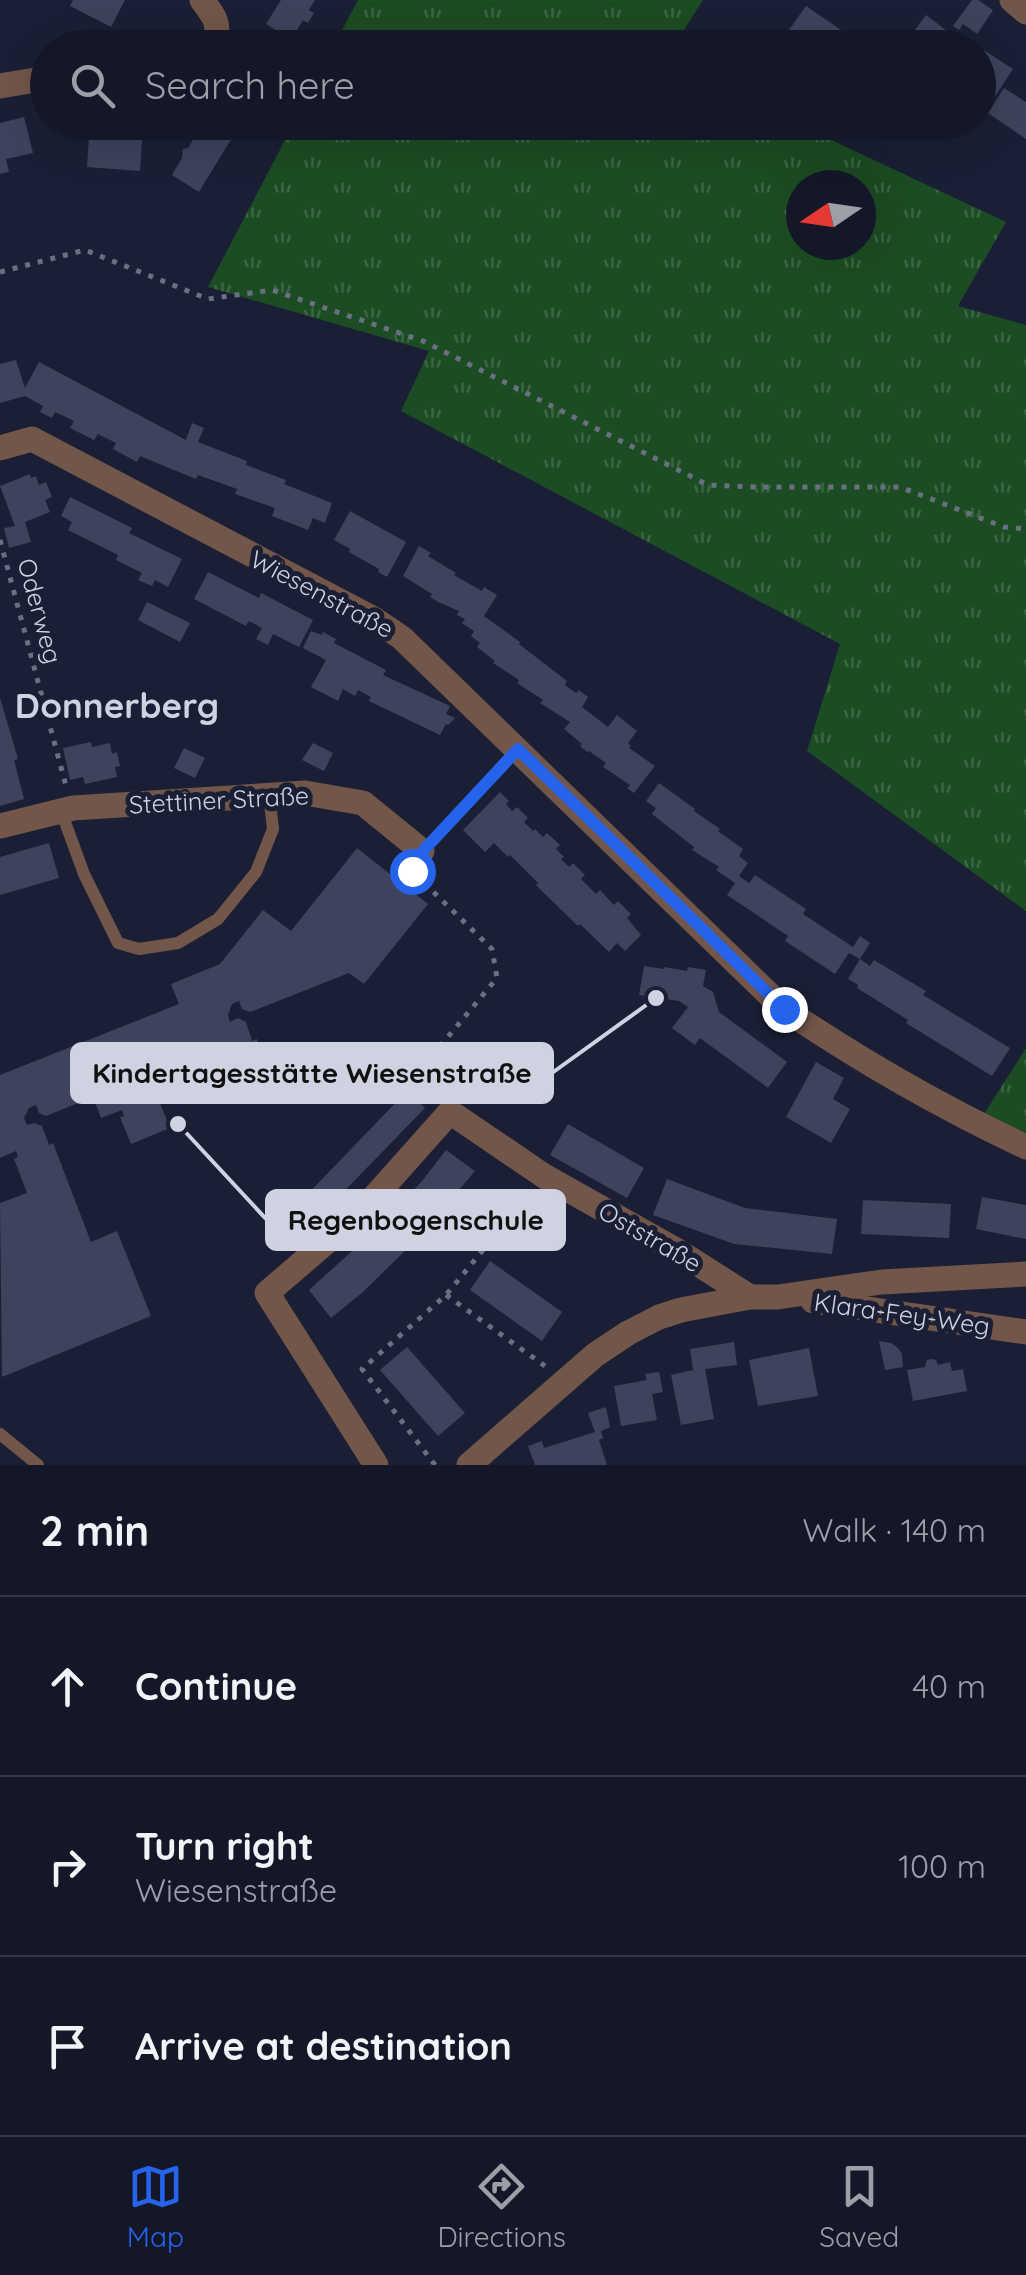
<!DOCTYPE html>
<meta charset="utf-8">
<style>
body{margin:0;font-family:Quicksand,sans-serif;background:#1d2030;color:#f1f3f6}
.compass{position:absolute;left:786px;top:170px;width:90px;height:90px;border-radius:50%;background:#141728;box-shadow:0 10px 40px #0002;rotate:257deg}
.stop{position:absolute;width:30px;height:30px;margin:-22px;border:8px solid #2563eb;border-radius:50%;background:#fff}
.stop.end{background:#2563eb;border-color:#fff;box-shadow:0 2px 10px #0008}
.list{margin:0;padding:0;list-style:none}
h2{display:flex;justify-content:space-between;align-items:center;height:130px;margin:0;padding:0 40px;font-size:42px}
h2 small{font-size:32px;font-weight:400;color:#9d9fa8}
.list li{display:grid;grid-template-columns:65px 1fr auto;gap:30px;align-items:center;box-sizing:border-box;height:180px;padding:0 40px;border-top:2px solid #333645}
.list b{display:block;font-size:38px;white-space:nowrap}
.list p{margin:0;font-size:32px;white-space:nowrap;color:#9d9fa8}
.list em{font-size:32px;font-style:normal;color:#9d9fa8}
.icon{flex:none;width:55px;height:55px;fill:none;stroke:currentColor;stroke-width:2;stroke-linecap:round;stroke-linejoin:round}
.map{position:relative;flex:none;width:1026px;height:1465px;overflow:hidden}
.search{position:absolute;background:#141728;box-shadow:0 10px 40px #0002;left:30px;right:30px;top:30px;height:110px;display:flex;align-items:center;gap:25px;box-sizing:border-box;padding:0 35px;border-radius:55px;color:#9d9fa8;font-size:38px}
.sheet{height:670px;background:#141728}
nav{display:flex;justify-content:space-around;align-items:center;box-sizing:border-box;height:140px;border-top:2px solid #333645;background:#141728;font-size:28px;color:#9d9fa8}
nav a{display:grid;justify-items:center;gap:5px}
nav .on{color:#2563eb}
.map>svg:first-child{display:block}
</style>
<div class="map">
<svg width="1026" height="1465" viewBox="0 0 1026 1465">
<defs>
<pattern id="grass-tufts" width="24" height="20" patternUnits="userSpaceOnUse" patternTransform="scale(2.5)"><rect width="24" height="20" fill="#1c4c23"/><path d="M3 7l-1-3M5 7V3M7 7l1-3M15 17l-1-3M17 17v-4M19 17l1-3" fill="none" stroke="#3c6543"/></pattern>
</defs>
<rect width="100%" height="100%" fill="#1a1f35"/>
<g fill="url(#grass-tufts)" fill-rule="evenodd">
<path d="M358 0H703L673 47H333Z"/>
<path d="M294 123H795L1006 222 958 306 1026 325V911L807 751 840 644 401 411 429 351 208 287ZM861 185V245H801V185Z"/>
<path d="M1026 1048V1138L982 1117Z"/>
</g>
<g fill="#3d435c">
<path d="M73 0H125L111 27 70 6Z"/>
<path d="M281 0H315L309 10 314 13 308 23 303 20 291 40 266 24Z"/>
<path d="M972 0H978L993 10 977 34 963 24 959 30 953 26Z"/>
<path d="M806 6 841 30 828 48H790L781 41Z"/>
<path d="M926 15 955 37 947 48H902Z"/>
<path d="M982 49 1013 69 992 101 979 93V54Z"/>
<path d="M1004 88 1026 102V139L988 113Z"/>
<path d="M24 117 33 153 6 159 9 172 0 174V123Z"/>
<path d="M90 122 143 126 140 171 87 167Z"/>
<path d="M204 122H219L222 124 220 128 233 136 199 192 172 175 182 158 183 149 188 148 193 140 192 135 195 131 200 129Z"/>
<path d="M16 360 25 388 39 362 186 440 192 423 204 428 198 442 247 461 246 465 286 480 284 484 332 503 325 523 313 518 308 530 272 516 275 508 235 494 237 489 198 475 196 479 140 456 137 462 113 449 116 443 98 434 94 440 70 428 74 421 55 412 52 418 40 412 43 406 25 396 0 403V364Z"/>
<path d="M30 474 31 478 36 476 39 485 46 482 52 497 45 500 50 512 25 522 31 542 9 548 4 528 15 526 0 486Z"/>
<path d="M70 497 132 528 129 533 182 559 168 587 155 580 152 586 138 580 142 573 116 560 118 555 68 530 72 522 61 516Z"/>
<path d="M350 511 406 542 387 577 378 572 379 569 349 552 350 549 334 540Z"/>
<path d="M419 546 431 553 428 556 456 573 454 575 482 591 484 587 497 595 484 616 520 642 519 644 567 681 565 685 576 693 579 690 588 697 582 707 608 727 617 715 637 731 628 743 631 746 629 748 655 766 634 793 627 788 630 785 603 767 606 763 589 751 587 752 580 746 582 744 564 729 570 722 540 703 543 700 517 683 519 680 493 663 495 661 477 647 480 643 471 636 474 631 462 623 465 619 457 615 459 611 438 602 430 597 432 594 403 576Z"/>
<path d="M208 572 259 598 261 593 313 620 299 647 273 634 268 645 256 639 262 628 249 621 246 626 194 599Z"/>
<path d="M147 602 190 623 180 642 138 620Z"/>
<path d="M311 631 322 635 323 632 336 639 334 643 386 670 383 675 450 706 446 714 455 718 448 725 446 724 440 735 369 701 371 697 358 690 355 696 343 689 338 701 311 687 326 660 303 648Z"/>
<path d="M0 698 18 759 14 760 24 799 0 806Z"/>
<path d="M91 742 92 747 110 743 112 754 117 752 120 766 115 767 117 777 85 784 83 777 70 780 63 748Z"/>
<path d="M313 743 333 753 324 771 302 760Z"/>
<path d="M184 748 205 758 195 778 174 768Z"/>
<path d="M659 783 695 809 694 811 720 829 718 831 743 849 739 856 748 863 739 876 749 883 755 875 806 909 803 914 853 947 860 936 870 943 860 959 870 966 874 960 926 991 923 995 1010 1048 992 1076 906 1023 908 1020 857 988 858 985 848 979 860 959 849 953 835 974 785 941 788 936 727 895 735 883 716 870 719 867 692 850 694 847 652 814 656 808 646 801Z"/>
<path d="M500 792 509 801 506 804 512 811 517 807 528 818 524 822 533 831 535 829 543 837 547 833 560 845 556 849 564 857 561 859 569 867 573 863 585 875 581 879 596 894 600 890 614 905 618 901 631 914 627 918 641 935 625 951 617 943 609 952 580 924 578 926 550 899 536 885 538 883 510 855 508 857 494 843 485 852 463 830Z"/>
<path d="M49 843 59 878 0 895V857Z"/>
<path d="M357 848 428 904 364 984 349 973 250 1012 242 1009 239 1001 232 1004 228 1015 230 1022 238 1018 246 1022 252 1041 257 1039 267 1066 229 1082 218 1055 222 1053 219 1047 152 1074 144 1071 141 1064 135 1066 130 1077 133 1084 140 1081 148 1084 155 1103 159 1101 170 1128 131 1144 120 1117 124 1116 122 1110 101 1118 93 1097 46 1116 39 1113 36 1105 29 1108 24 1118 27 1125 34 1123 42 1126 49 1145 53 1143 91 1242 117 1231 151 1316 2 1377 0 1203 27 1193 14 1159 18 1157 16 1151 0 1158V1075L179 1004 171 984 220 964 263 910 291 931Z"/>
<path d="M644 966 664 969V967L687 971 688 967 706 970 703 986 713 992 719 1012 787 1062 768 1088 700 1038 695 1045 672 1028 688 1007 679 1001 639 995Z"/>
<path d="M816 1062 844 1078 833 1099 850 1109 831 1143 786 1117Z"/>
<path d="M407 1091 425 1108 290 1247 273 1230Z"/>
<path d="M568 1124 644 1168 627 1198 550 1155Z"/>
<path d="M446 1150 475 1171 422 1234 363 1292 331 1318 309 1290 382 1224 422 1181Z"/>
<path d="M667 1179 745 1208 837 1219 832 1254 734 1244 653 1215Z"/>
<path d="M982 1197 1026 1205V1239L976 1229Z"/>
<path d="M863 1200 951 1204 949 1238 861 1234Z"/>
<path d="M490 1261 562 1312 542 1341 470 1290Z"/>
<path d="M879 1341 891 1343 898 1348 902 1354 903 1367 885 1370Z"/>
<path d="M734 1342 737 1365 705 1369 714 1419 681 1425 671 1375 693 1370 690 1349Z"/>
<path d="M407 1347 465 1413 438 1436 380 1370Z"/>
<path d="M809 1348 818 1396 758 1406 749 1360Z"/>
<path d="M931 1359 936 1360 938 1365 950 1362 952 1371 963 1369 967 1391 913 1401 907 1370 925 1367 927 1360Z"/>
<path d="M659 1372 663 1392 652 1394 657 1420 621 1426 614 1386 647 1380 645 1374Z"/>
<path d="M606 1407 610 1427 601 1431 603 1438 599 1440 607 1465H535L528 1446 542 1441 544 1448 595 1432 588 1413Z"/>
</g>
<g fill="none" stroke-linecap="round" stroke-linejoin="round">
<g stroke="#6b6f82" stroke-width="5" stroke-dasharray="5 8" stroke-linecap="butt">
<path d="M0 272 85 250 208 299 272 290 423 341 708 485 755 487H900L1004 527 1026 529"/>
<path d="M0 540 66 786"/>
<path d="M439 833 503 765"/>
<path d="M415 874 492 949 497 978 432 1056 443 1090"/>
<path d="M446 1295 545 1366"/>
<path d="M435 1465 362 1369 446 1295 529 1194"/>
</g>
<g stroke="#715649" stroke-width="12">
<path d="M61 811 84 874 118 943 139 949 178 943 218 919 256 872 273 829 269 795"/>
<path d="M0 1434 38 1465"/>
</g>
<g stroke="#715649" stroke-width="25">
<path d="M202 0C216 19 221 24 213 48"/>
<path d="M1012 0 1026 12"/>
<path d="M0 86 48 78"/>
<path d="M0 448 32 439 374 619 402 638 784 1009C858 1059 945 1109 1026 1147"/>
<path d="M0 826 73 808 305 793 363 803 422 851"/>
<path d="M813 1301 1026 1332"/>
<path d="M376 1465 267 1293 360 1213 450 1112 544 1176 681 1253 750 1297"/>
<path d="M469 1465 595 1355 628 1333 659 1317 681 1310 750 1297H778L882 1282 1026 1274"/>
</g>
</g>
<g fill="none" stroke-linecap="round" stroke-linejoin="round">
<path stroke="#2563eb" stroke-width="12" d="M412 871 422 852 518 749 784 1009"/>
</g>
<g text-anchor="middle" stroke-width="10" stroke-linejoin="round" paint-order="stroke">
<g font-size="25" fill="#ced2e1" stroke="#1a1f35">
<text transform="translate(322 594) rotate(28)" y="9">Wiesenstraße</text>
<text transform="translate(40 611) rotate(75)" y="9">Oderweg</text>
<text transform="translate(219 800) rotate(-3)" y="9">Stettiner Straße</text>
<text transform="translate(650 1237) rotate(30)" y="9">Oststraße</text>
<text transform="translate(902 1314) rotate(8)" y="9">Klara-Fey-Weg</text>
</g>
<g font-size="35" font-weight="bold" fill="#ced2e1" stroke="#1a1f35">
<text x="117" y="718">Donnerberg</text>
</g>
</g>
<path fill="none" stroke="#ced2e1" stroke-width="4" d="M656 998L552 1073M178 1124L267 1220"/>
<g fill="#ced2e1" stroke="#1a1f35" stroke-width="4">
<circle cx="656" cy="998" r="10"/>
<circle cx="178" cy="1124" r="10"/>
</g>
<g fill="#ced2e1" stroke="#ced2e1" stroke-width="4">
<rect x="72" y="1044" width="480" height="58" rx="10"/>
<rect x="267" y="1191" width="297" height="58" rx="10"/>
</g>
<g font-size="28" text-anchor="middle" font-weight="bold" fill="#111">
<text x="312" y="1083">Kindertagesstätte Wiesenstraße</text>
<text x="416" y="1230">Regenbogenschule</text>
</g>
</svg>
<svg class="compass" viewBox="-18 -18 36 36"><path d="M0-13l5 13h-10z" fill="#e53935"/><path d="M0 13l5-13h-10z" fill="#9d9fa8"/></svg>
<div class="stop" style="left:412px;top:871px"></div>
<div class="stop end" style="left:784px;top:1009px"></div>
<div class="search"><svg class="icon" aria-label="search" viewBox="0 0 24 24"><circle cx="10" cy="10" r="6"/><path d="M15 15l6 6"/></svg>Search here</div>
</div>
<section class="sheet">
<h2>2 min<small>Walk · 140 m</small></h2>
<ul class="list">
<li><svg class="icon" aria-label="ahead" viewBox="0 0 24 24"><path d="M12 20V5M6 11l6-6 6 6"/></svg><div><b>Continue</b></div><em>40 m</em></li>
<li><svg class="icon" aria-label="right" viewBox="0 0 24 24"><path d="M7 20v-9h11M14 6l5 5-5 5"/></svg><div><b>Turn right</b><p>Wiesenstraße</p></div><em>100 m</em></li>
<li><svg class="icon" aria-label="arrive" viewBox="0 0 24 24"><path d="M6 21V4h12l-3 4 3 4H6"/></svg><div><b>Arrive at destination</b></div></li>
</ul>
</section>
<nav>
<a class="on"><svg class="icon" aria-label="map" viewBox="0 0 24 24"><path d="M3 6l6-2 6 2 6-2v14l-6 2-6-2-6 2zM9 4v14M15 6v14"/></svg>Map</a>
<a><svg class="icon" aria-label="directions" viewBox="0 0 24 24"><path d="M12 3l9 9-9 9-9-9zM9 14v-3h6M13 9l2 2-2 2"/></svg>Directions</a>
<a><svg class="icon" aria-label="saved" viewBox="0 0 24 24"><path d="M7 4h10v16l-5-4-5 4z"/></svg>Saved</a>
</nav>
